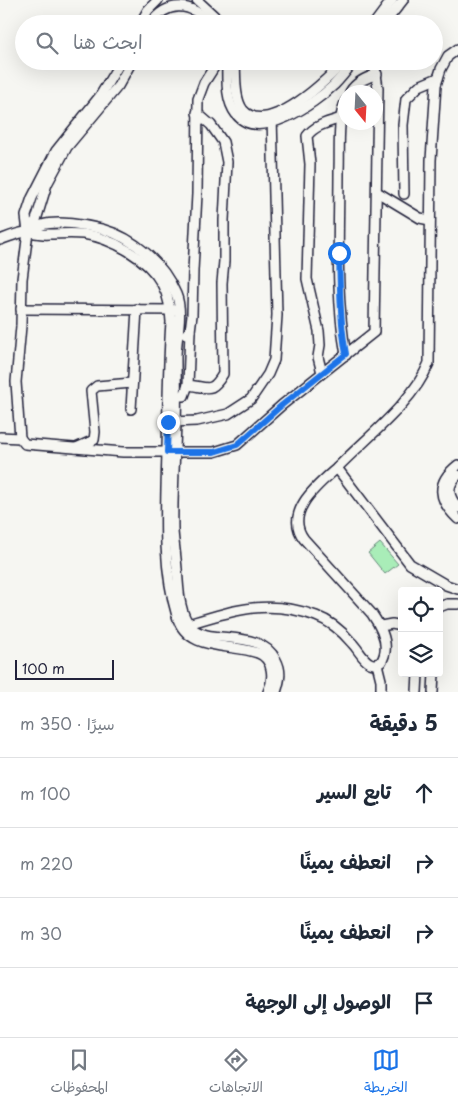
<!DOCTYPE html>
<html lang="ar">
<meta charset="utf-8">
<style>
body{margin:0;font-family:"Playpen Sans","Playpen Sans Arabic",sans-serif;background:#f2f2f3;color:#1f2937;direction:rtl}
.controls{position:absolute;right:15px;bottom:15px;display:grid;overflow:hidden;border-radius:5px;box-shadow:0 5px 20px #0002}
.controls button{width:45px;height:45px;display:grid;place-items:center;padding:0;border:0;border-bottom:1px solid #e0e1e3;background:#fff;color:#1f2937;font:25px sans-serif}
.compass{position:absolute;left:338px;top:85px;width:45px;height:45px;border-radius:50%;background:#fff;box-shadow:0 5px 20px #0002;rotate:162deg}
.scale{position:absolute;left:15px;bottom:12px;width:99px;box-sizing:border-box;padding-left:5px;border:2px solid #22223b;border-top:0;font-size:14px;line-height:18px;white-space:nowrap;color:#22223b;-webkit-text-stroke:4px #f6f6f2;paint-order:stroke}
.stop{position:absolute;width:15px;height:15px;margin:-11px;border:4px solid #1a73e8;border-radius:50%;background:#fff}
.stop.end{background:#1a73e8;border-color:#fff;box-shadow:0 1px 5px #0008}
.list{margin:0;padding:0;list-style:none}
h2{display:flex;justify-content:space-between;align-items:center;height:65px;margin:0;padding:0 20px;font-size:21px}
h2 small{font-size:16px;font-weight:400;color:#747a83}
.list li{display:grid;grid-template-columns:32px 1fr auto;gap:15px;align-items:center;box-sizing:border-box;height:70px;padding:0 20px;border-top:1px solid #e0e1e3}
.list b{display:block;font-size:19px;white-space:nowrap}
.list em{font-size:16px;font-style:normal;color:#747a83}
.icon{flex:none;width:28px;height:28px;fill:none;stroke:currentColor;stroke-width:2;stroke-linecap:round;stroke-linejoin:round}
.map{position:relative;flex:none;width:458px;height:692px;overflow:hidden;direction:ltr}
.search{position:absolute;background:#fff;box-shadow:0 5px 20px #0002;left:15px;right:15px;top:15px;height:55px;display:flex;align-items:center;gap:12px;box-sizing:border-box;padding:0 18px;border-radius:28px;color:#747a83;font-size:19px}
.sheet{height:345px;background:#fff}
nav{display:flex;justify-content:space-around;align-items:center;box-sizing:border-box;height:70px;border-top:1px solid #e0e1e3;background:#fff;font-size:14px;color:#747a83}
nav a{display:grid;justify-items:center;gap:2px}
nav .on{color:#1a73e8}
.map>svg:first-child{display:block}
</style>
<div class="map">
<svg width="458" height="692" viewBox="0 0 458 692">
<rect width="100%" height="100%" fill="#f6f6f2"/>
<filter id="ink" filterUnits="userSpaceOnUse"><feTurbulence type="fractalNoise" baseFrequency=".02" numOctaves="2"/><feDisplacementMap in="SourceGraphic" scale="10" xChannelSelector="R" yChannelSelector="G"/><feConvolveMatrix kernelMatrix="1 2 1 2 8 2 1 2 1" color-interpolation-filters="sRGB"/></filter>
<g filter="url(#ink)">
<path fill="#a9edb8" stroke="#66887a" d="M380 543 398 564 385 574 368 553Z"/>
<g fill="none" stroke-linecap="round" stroke-linejoin="round">
<g stroke="#22223b" stroke-width="12">
<g id="minor">
<path d="M197 0 223 24"/>
<path d="M140 24 148 10 158 0"/>
<path d="M150 24C168 0 190 2 212 24"/>
<path d="M374 24 392 0"/>
<path d="M384 24 403 0"/>
<path d="M227 61C227 78 225 100 236 114 259 143 315 103 334 85 341 78 348 69 354 61"/>
<path d="M235 61C236 76 234 98 243 110 267 138 329 79 344 61"/>
<path d="M350 92C356 82 366 78 377 74"/>
<path d="M346 101C337 115 340 152 339 170 339 231 335 294 346 355"/>
<path d="M377 192 420 218 430 220"/>
<path d="M404 194 403 125 406 99 419 86 438 78"/>
<path d="M30 230 36 220 47 184 67 147 118 86 132 61"/>
<path d="M28 232C33 230 37 227 42 225 57 220 86 225 102 229 134 238 163 263 176 294 184 313 176 337 176 357 176 379 177 400 176 422 175 458 172 495 173 531 174 544 176 556 177 569 179 587 178 612 191 627 209 646 259 627 276 660 282 671 280 680 276 692"/>
<path d="M0 240C8 237 17 233 26 232 33 232 41 235 48 234 60 234 71 233 83 234 112 238 148 258 162 284 169 296 170 309 171 322 168 364 168 407 167 450 166 506 161 562 177 616 187 652 230 643 258 653 274 659 274 679 268 692"/>
<path d="M21 309 174 310"/>
<path d="M190 331 188 385C208 387 211 394 223 374L222 283 224 261V220L227 162 223 142 211 125 197 113"/>
<path d="M186 334 190 331 192 315 193 271 197 194 198 99 204 83 218 61"/>
<path d="M322 373 318 357 320 345 319 331 307 279 310 164 307 136C315 125 329 122 342 118"/>
<path d="M177 396H184L188 385"/>
<path d="M131 409 137 309"/>
<path d="M170 422 197 421 228 414 251 399 268 374 274 360 277 315 272 116"/>
<path d="M0 437 20 438 25 444 123 452H214L237 445 282 405 374 332 378 88 374 61"/>
<path d="M20 438 16 382 21 326 22 279 28 232 26 216 32 198 56 151 100 96 121 61"/>
<path d="M76 448 94 440 95 432 91 391 97 386 132 383"/>
<path d="M458 465C435 483 438 500 458 519"/>
<path d="M337 468C367 437 413 403 429 363L431 160 436 85 441 69 448 56 458 49"/>
<path d="M458 475C446 486 448 496 458 508"/>
<path d="M439 607 447 604H458"/>
<path d="M185 625C231 611 267 598 316 616 330 621 342 631 352 643 358 649 363 660 370 663 374 665 377 664 381 662 391 647 381 627 372 614L304 539C283 512 319 484 337 468L410 564 446 585 458 589"/>
<path d="M381 626 392 624 402 626"/>
<path d="M377 664 381 680V692"/>
<path d="M417 692 418 673"/>
<path d="M433 692 434 673"/>
</g>
</g>
<use href="#minor" stroke="#f6f6f2" stroke-width="9"/>
</g>
</g>
<g fill="none" stroke-linecap="round" stroke-linejoin="round" filter="url(#ink)">
<path stroke="#1a73e8" stroke-width="6" d="M168 422 167 452H214L237 445 282 405 346 354C340 321 340 287 339 253"/>
</g>
</svg>
<div class="controls">
<button><svg class="icon" aria-label="locate" viewBox="0 0 24 24"><circle cx="12" cy="12" r="6"/><path d="M12 2v4M12 18v4M2 12h4M18 12h4"/></svg></button>
<button><svg class="icon" aria-label="layers" viewBox="0 0 24 24"><path d="M12 4l9 5-9 5-9-5zM3 14l9 5 9-5"/></svg></button>
</div>
<svg class="compass" viewBox="-18 -18 36 36"><path d="M0-13l5 13h-10z" fill="#e53935"/><path d="M0 13l5-13h-10z" fill="#747a83"/></svg>
<div class="scale">100 m</div>
<div class="stop" style="left:339px;top:253px"></div>
<div class="stop end" style="left:168px;top:422px"></div>
<div class="search"><svg class="icon" aria-label="search" viewBox="0 0 24 24"><circle cx="10" cy="10" r="6"/><path d="M15 15l6 6"/></svg>ابحث هنا</div>
</div>
<section class="sheet">
<h2>5 دقيقة<small>سيرًا · 350 m</small></h2>
<ul class="list">
<li><svg class="icon" aria-label="ahead" viewBox="0 0 24 24"><path d="M12 20V5M6 11l6-6 6 6"/></svg><div><b>تابع السير</b></div><em>100 m</em></li>
<li><svg class="icon" aria-label="right" viewBox="0 0 24 24"><path d="M7 20v-9h11M14 6l5 5-5 5"/></svg><div><b>انعطف يمينًا</b></div><em>220 m</em></li>
<li><svg class="icon" aria-label="right" viewBox="0 0 24 24"><path d="M7 20v-9h11M14 6l5 5-5 5"/></svg><div><b>انعطف يمينًا</b></div><em>30 m</em></li>
<li><svg class="icon" aria-label="arrive" viewBox="0 0 24 24"><path d="M6 21V4h12l-3 4 3 4H6"/></svg><div><b>الوصول إلى الوجهة</b></div></li>
</ul>
</section>
<nav>
<a class="on"><svg class="icon" aria-label="map" viewBox="0 0 24 24"><path d="M3 6l6-2 6 2 6-2v14l-6 2-6-2-6 2zM9 4v14M15 6v14"/></svg>الخريطة</a>
<a><svg class="icon" aria-label="directions" viewBox="0 0 24 24"><path d="M12 3l9 9-9 9-9-9zM9 14v-3h6M13 9l2 2-2 2"/></svg>الاتجاهات</a>
<a><svg class="icon" aria-label="saved" viewBox="0 0 24 24"><path d="M7 4h10v16l-5-4-5 4z"/></svg>المحفوظات</a>
</nav>
